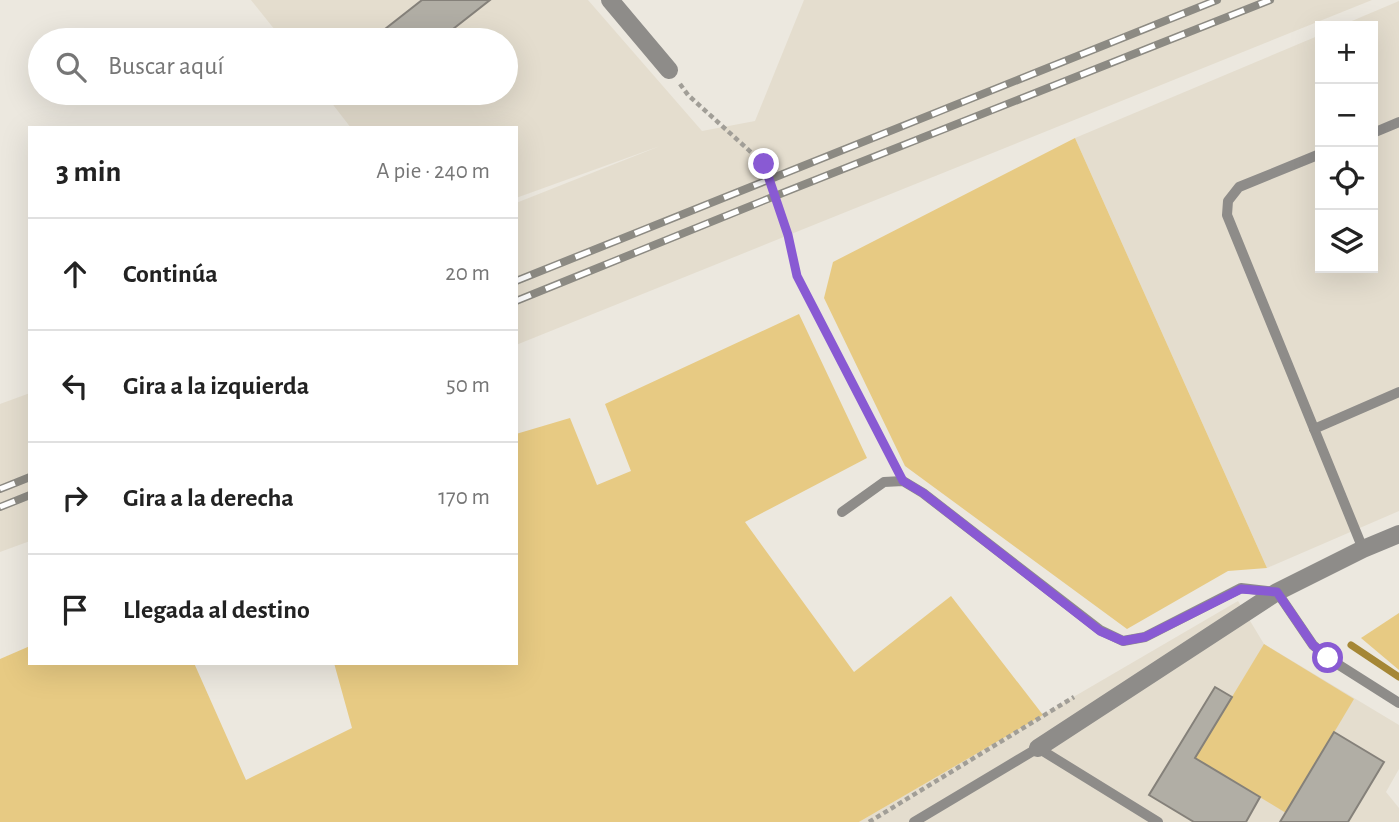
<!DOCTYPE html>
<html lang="es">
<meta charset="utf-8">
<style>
body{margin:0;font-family:"Alegreya Sans",sans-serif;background:#f6f6f6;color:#222}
.controls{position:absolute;right:21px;top:21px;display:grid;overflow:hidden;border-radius:0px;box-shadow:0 7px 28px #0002}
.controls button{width:63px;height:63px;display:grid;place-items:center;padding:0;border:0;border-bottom:2px solid #e0e0e0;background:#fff;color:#222;font:35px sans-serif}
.stop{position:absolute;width:21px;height:21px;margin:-16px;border:5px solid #895ad3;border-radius:50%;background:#fff}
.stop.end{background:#895ad3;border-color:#fff;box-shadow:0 2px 7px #0008}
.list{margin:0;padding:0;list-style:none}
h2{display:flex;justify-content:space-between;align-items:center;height:91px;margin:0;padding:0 28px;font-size:30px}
h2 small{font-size:23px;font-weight:400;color:#767676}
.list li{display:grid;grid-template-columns:46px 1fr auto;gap:21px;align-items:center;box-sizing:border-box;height:112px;padding:0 28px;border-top:2px solid #e0e0e0}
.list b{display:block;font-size:26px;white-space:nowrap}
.list em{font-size:23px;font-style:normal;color:#767676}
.icon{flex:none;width:38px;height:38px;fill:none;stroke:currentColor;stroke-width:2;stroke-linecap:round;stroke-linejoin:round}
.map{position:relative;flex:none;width:1399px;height:822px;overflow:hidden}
.search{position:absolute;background:#fff;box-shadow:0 7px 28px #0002;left:28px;top:28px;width:490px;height:77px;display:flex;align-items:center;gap:18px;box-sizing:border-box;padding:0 24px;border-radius:38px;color:#767676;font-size:26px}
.panel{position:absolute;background:#fff;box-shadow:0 7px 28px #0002;left:28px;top:126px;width:490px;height:539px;border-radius:0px}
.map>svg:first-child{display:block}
</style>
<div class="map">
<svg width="1399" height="822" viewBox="0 0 1399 822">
<rect width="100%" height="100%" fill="#ece8df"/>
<g fill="#e4ddce">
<path d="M251 0H588L702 131 755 121 804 0H1372L516 345V203L660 146 516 198V128H351L324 93H506V40H283Z"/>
<path d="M1399 1V511L1267 568 1075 138 1320 35V268H1373V26H1340Z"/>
<path d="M30 393V541L0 552V404Z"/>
<path d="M1238 601 1264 644 1399 725V769L1386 792 1399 808V822H859Z"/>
</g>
<g fill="#e7ca83">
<path d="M1075 138 1267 568 1228 571 1127 629 905 466 824 298 833 262Z"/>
<path d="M799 314 867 458 745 522 854 672 951 596 1043 715 859 822H0V659L30 646V663H194L246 780 352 728 334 663H516V434L570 418 597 485 631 471 605 404Z"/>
<path d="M1399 613V670L1361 638Z"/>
<path d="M1264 644 1354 699 1286 813 1195 758Z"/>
</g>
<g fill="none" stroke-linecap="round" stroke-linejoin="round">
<path stroke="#a58736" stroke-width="7" d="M1351 645 1399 677"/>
</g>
<g fill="#b1aea5" stroke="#85817a" stroke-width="2">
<path d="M422 0H490L439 40H371Z"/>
<path d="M1215 687 1232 697 1195 758 1260 797 1246 822H1194L1149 795Z"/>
<path d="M1334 732 1384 762 1348 822H1280Z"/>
</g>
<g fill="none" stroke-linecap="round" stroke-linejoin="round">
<g stroke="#a19e97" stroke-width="4.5" stroke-dasharray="5 3.5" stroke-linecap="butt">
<path d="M680 84 688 95 764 164 788 235 797 276 895 465"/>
<path d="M869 822 1074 697"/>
</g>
<g stroke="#8e8c89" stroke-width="10">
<path d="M1373 133 1399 122"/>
<path d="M1320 154 1239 187 1228 201 1227 215 1363 549"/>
<path d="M1314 429 1399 392"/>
<path d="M842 512 884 482 903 481 923 493 1100 630 1123 641 1145 637 1241 588 1277 592 1313 645 1328 658 1399 703"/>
<path d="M914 822 1038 748 1158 822"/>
</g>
<g stroke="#8e8c89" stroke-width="18">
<path d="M610 0 669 70"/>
<path d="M1038 748 1277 592 1363 549 1399 534"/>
</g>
<g stroke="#8c8a83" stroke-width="8">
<g id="rail">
<path d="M516 281 1217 0"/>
<path d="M516 301 775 196 1270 0"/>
<path d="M0 489 30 477"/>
<path d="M0 507 30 495"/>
</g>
</g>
<use href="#rail" stroke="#fff" stroke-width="5" stroke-dasharray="16" stroke-linecap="butt"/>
</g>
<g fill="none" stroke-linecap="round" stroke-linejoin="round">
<path stroke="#895ad3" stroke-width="9" d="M764 164 788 235 797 276 903 481 923 493 1100 631 1123 641 1145 637 1241 589 1277 592 1313 645 1328 658"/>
</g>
</svg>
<div class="controls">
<button>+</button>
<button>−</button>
<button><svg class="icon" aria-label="locate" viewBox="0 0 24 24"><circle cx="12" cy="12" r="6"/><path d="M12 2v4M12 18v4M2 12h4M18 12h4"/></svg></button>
<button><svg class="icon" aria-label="layers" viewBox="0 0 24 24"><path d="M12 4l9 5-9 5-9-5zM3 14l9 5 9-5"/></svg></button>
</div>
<div class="stop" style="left:1328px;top:658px"></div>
<div class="stop end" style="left:764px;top:164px"></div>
<div class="search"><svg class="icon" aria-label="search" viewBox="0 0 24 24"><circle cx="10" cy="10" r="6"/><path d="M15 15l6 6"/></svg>Buscar aquí</div>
<section class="panel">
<h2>3 min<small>A pie · 240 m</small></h2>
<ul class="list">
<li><svg class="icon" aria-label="ahead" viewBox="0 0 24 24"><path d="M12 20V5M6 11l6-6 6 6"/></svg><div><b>Continúa</b></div><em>20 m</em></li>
<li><svg class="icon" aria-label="left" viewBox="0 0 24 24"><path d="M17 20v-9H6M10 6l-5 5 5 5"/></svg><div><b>Gira a la izquierda</b></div><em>50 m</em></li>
<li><svg class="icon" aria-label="right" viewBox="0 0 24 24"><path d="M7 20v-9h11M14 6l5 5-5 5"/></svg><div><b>Gira a la derecha</b></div><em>170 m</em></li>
<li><svg class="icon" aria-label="arrive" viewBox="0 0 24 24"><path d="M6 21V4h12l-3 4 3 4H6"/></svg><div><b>Llegada al destino</b></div></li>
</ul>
</section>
</div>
